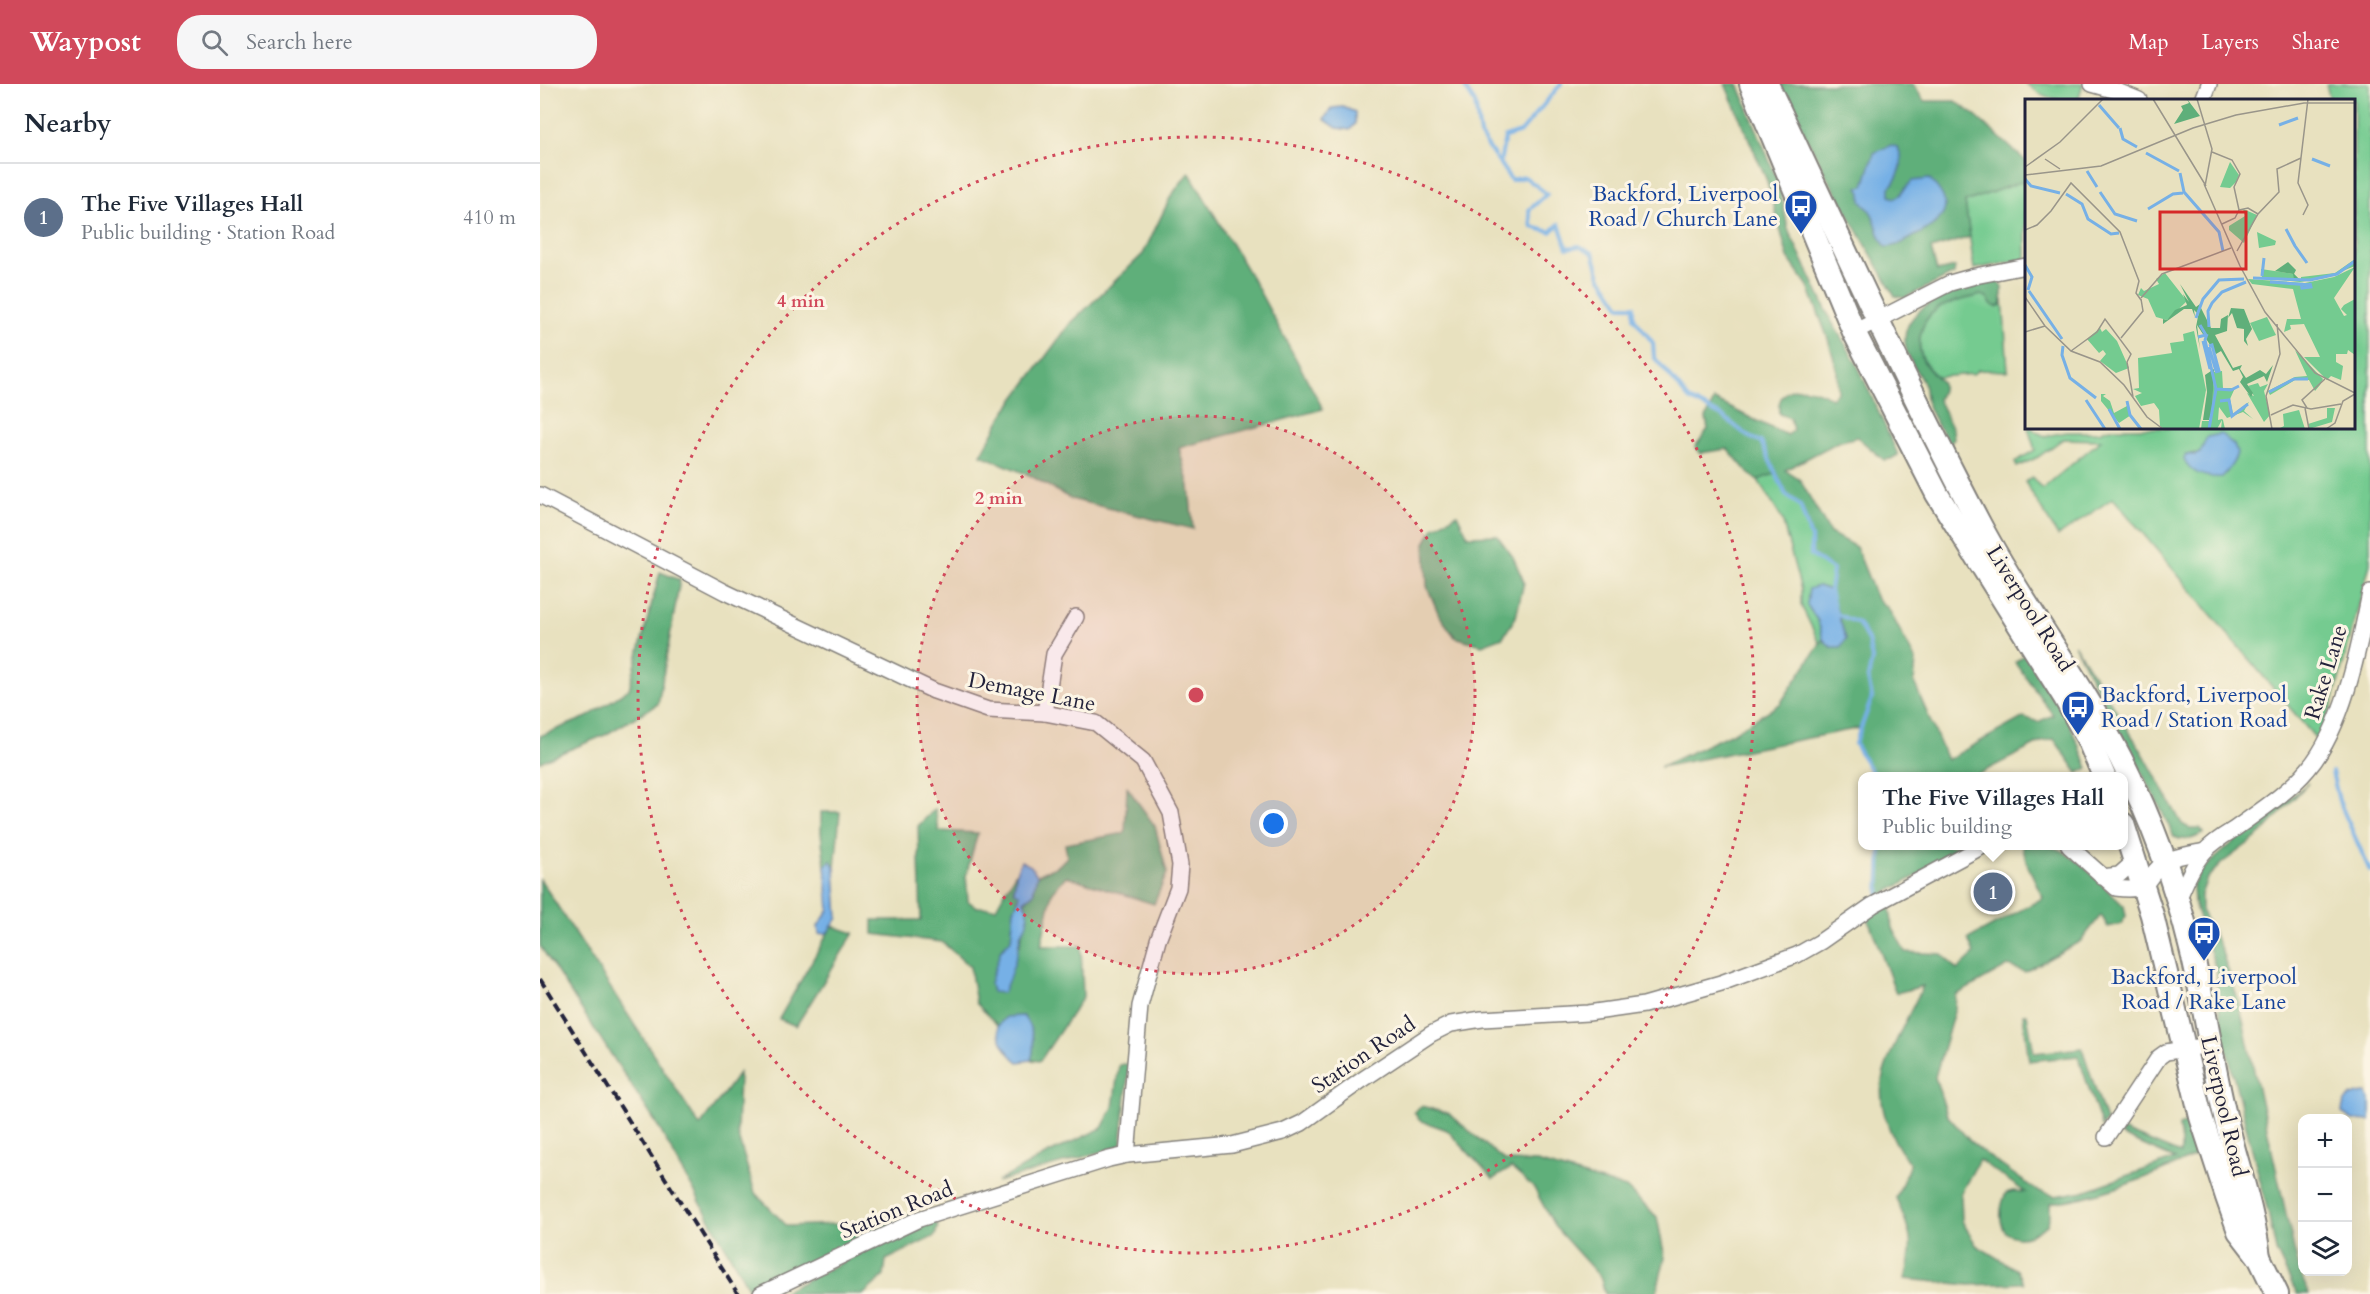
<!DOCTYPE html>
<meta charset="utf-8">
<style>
body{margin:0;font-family:Cardo,serif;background:#f6f6f7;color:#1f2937}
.controls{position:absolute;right:18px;bottom:18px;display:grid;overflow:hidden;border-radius:12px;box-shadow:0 6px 24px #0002}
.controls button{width:54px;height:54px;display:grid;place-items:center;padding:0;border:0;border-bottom:2px solid #e0e1e3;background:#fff;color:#1f2937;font:30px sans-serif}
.you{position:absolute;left:734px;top:740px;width:21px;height:21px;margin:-15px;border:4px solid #fff;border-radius:50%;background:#1a73e8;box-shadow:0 0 0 9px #1a73e833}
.badge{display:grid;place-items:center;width:39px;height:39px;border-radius:50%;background:#d1495b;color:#fff;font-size:20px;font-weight:700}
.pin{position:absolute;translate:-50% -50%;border:3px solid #fff;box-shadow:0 2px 6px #0006}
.popup{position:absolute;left:1318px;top:688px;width:270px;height:78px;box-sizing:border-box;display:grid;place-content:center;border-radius:12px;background:#fff;filter:drop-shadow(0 2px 4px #0005);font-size:20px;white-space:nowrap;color:#747a83}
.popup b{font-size:22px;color:#1f2937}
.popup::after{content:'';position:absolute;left:50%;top:100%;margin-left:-12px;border:12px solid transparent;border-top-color:#fff}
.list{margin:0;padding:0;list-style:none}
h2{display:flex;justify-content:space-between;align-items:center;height:78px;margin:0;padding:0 24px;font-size:26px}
h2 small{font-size:20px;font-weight:400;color:#747a83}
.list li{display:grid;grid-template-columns:39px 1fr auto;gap:18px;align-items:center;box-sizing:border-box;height:108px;padding:0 24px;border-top:2px solid #e0e1e3}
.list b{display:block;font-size:22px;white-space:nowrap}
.list p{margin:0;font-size:20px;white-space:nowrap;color:#747a83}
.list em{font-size:20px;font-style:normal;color:#747a83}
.icon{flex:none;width:33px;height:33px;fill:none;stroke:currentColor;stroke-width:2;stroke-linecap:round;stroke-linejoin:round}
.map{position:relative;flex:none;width:1830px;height:1210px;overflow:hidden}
header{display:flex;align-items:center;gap:36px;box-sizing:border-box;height:84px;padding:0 30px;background:#d1495b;color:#fff}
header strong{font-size:28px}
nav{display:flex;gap:33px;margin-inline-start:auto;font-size:21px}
.search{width:420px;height:54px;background:#f6f6f7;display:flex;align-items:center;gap:15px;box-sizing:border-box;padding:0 21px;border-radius:24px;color:#747a83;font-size:22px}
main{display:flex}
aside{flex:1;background:#fff}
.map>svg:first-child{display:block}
</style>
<header>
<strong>Waypost</strong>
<div class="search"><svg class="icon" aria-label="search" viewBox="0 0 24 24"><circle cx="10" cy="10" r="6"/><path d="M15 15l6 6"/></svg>Search here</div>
<nav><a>Map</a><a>Layers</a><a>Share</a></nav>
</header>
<main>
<aside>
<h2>Nearby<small></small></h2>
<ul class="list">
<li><span class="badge" style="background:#5c6f8a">1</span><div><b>The Five Villages Hall</b><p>Public building · Station Road</p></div><em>410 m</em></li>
</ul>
</aside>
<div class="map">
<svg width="1830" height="1210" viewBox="0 0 1830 1210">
<rect width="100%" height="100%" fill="#fcf5e5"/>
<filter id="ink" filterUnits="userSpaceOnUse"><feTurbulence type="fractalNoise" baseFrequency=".0167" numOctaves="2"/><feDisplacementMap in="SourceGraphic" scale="12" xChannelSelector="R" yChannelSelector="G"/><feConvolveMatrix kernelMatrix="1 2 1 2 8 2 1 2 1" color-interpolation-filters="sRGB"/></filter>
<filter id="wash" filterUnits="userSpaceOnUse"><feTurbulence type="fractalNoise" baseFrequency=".008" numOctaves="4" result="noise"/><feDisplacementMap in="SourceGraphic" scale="24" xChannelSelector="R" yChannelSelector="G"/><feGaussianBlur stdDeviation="1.35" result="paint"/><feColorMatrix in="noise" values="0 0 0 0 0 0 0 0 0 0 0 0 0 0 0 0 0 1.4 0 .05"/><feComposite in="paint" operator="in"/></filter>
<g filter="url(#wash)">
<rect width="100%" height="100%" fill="#e8e1bf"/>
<g fill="#74cb90" stroke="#4b7666" stroke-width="1.5" fill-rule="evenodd">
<path d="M1486 0H1543L1538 16C1514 17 1506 15 1486 0Z"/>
<path d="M1786 0H1830V480L1792 621 1777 656 1573 414 1518 452 1485 398 1492 393 1502 405 1561 356 1523 355 1498 373 1477 383 1475 378 1495 366 1488 344H1492L1496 348 1505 352 1527 348H1559L1569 344H1814V16H1790ZM1685 355 1694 361 1695 375 1682 393 1646 370 1660 369Z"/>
<path d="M1486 96V175L1434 185 1425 118Z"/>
<path d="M1441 211 1447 213 1451 220H1462L1463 215 1468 287 1438 286 1433 290 1398 293C1373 274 1373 240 1400 223 1411 216 1428 215 1441 211Z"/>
<path d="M1235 384 1246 411 1260 421 1271 454V471L1293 486 1290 506 1278 502 1267 521 1278 537 1283 555 1280 560 1261 521V506L1242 435 1218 396Z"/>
</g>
<g fill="#5faf7a" stroke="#40685a" stroke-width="1.5">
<path d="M1185 0H1198L1239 100 1248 145 1293 240 1316 278 1358 371 1351 375 1344 376 1317 353 1298 358 1245 386 1260 396 1290 449 1316 463 1337 515 1348 524 1376 577 1374 598 1407 676 1484 633 1498 638 1513 631 1475 578 1488 568 1519 614 1548 684 1538 689 1514 655 1501 658 1435 692H1334L1315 660 1320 644 1120 683 1194 648 1240 620 1283 555 1291 563 1306 555 1290 506 1293 486 1271 471V454L1260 421 1246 411 1237 389 1218 396 1209 390 1188 365 1160 369 1155 363 1168 345 1166 334 1174 316C1199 327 1222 341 1248 351L1253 346 1250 334 1239 330C1235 297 1273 301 1291 314L1298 308 1297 286 1288 255 1268 202 1248 174 1227 97Z"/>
<path d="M1239 0H1373L1384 17H1415L1431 28 1486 77V96L1425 118 1430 153 1391 165 1397 187 1415 183 1414 190 1364 214 1355 212 1287 93Z"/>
<path d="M649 88 716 201 783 325 639 364 649 402 653 445 531 415 491 392 441 371 464 329 529 241 603 170 631 112Z"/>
<path d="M1457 196 1462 203V221L1456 223 1451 220 1447 213 1441 211C1413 219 1386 219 1380 253 1378 263 1381 276 1388 284 1397 296 1409 296 1398 315L1413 346 1414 355 1409 360C1402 347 1391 333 1387 319 1385 313 1386 307 1384 301 1379 290 1371 280 1367 268 1352 219 1425 205 1457 196Z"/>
<path d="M917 430 928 452 957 451 973 473 984 498 976 533 963 553 942 561 915 553 899 531 887 502 885 459 894 444Z"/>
<path d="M120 488 140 496 118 620 65 651 0 678V652L47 633 89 605Z"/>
<path d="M1534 560 1604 671 1642 740 1649 744H1660L1664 749C1653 755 1646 758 1634 753 1604 687 1565 625 1534 560Z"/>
<path d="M1768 699 1721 750 1682 779 1667 794 1661 811V826L1681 865 1699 919 1754 1165 1761 1191 1769 1210H1757L1736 1167 1728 1128 1685 959 1677 911V888L1654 819 1653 801 1660 788 1706 747 1736 726Z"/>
<path d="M587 703 615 742 627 789 614 820 526 792 512 809 501 862H541L543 913 500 977 491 976C496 961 493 944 483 932L466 933 458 942 436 919 430 883 402 858 333 850V836H381L378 742 395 725 399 747 438 749 426 791 428 817 437 823 456 824 477 786 474 805 481 811 474 826 471 856 461 866 480 862C480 842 493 840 484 817L493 810 497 791 518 782 527 773 525 760 585 749Z"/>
<path d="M281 728H300L295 784 291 777 285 782 281 749Z"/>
<path d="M1341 762H1433L1339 812Z"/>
<path d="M1482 762H1508L1521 766 1541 780 1584 822 1586 832 1581 840 1568 843 1561 831 1541 857 1485 888 1468 882 1416 911 1415 924 1395 993 1407 1031 1430 1057 1447 1071 1496 1106 1515 1112 1544 1107 1635 1075 1580 1051 1582 1046 1640 1070C1643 1061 1639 1051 1639 1041L1647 1038 1652 1040 1660 1065 1659 1070C1614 1092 1559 1113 1510 1119V1132L1507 1141C1499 1146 1490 1153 1481 1153 1455 1154 1459 1124 1466 1109L1473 1107 1485 1108 1439 1076 1421 1109 1422 1137 1436 1161 1477 1186 1484 1199 1430 1201 1365 1195C1375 1157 1371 1150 1356 1114L1370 1080C1350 1055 1334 1017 1345 985 1354 957 1370 929 1383 902L1356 909 1327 832 1349 820 1353 844 1365 868 1402 870 1417 886 1434 870 1428 855 1503 814 1488 782Z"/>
<path d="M0 795 160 1042 199 989 197 1049 215 1109 247 1142 298 1140 371 1131V1134L296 1166 211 1209 116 1039 0 862Z"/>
<path d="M292 842 314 849 256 942 239 935Z"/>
<path d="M1483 930H1487L1494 969 1542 964 1566 1037 1562 1043 1538 972 1489 977Z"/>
<path d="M585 980 589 981 581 1062 457 1098 505 1071 562 1044 573 1023 579 981Z"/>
<path d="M881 1022 908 1029 965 1077 997 1078 1086 1104 1117 1133 1125 1174 1116 1210H1065L1061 1194 1015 1143 994 1104 971 1084 953 1095 907 1046 879 1036 874 1028Z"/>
<path d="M394 1138 398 1141 395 1152 346 1176 344 1192 324 1210H239L350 1154Z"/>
</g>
<g fill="#76b0e6" stroke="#4c6990" stroke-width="1.5">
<path d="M803 23 815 28V40L810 46 797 44 784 35 792 24Z"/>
<path d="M1351 61 1357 63C1366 76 1360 92 1350 103V112L1355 114 1360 111 1372 97 1389 95C1419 123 1403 138 1373 153 1364 158 1356 163 1346 163 1333 146 1341 135 1321 117V109L1318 103 1324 102 1334 69Z"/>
<path d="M1681 350 1694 361 1697 369C1695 377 1688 388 1682 393 1666 394 1651 390 1644 375L1646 370 1655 371 1660 369 1667 353Z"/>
<path d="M1278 502 1290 506 1306 555 1301 563H1291L1283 555 1278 537 1267 521 1269 505Z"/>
<path d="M291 777 295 784 298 834 287 849 279 850 278 842 289 826 285 782Z"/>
<path d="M481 777 491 782 497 791 493 810 484 817C488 826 490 836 484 845 481 850 481 848 480 853 477 874 472 890 463 909L452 908 450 899 461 866 471 856 474 826 480 811 474 806 477 786Z"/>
<path d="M483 932C493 944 496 961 491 976L478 978C467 969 459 957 458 942L466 933Z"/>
<path d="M1826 1009 1830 1016V1037L1813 1036 1802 1029C1803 1014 1811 1010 1826 1009Z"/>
</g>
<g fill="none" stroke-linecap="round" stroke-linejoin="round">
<g stroke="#76b0e6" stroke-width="4">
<path d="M927 0 925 4 935 19 940 51 971 96 985 93 1007 110 989 126 992 143 1011 148 1019 140 1027 164 1039 162 1053 169 1060 192 1080 222H1094V234L1113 259 1114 273 1149 315 1184 333 1209 353 1221 358 1246 411 1260 421 1271 454V471L1293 486 1290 506 1296 530 1318 539 1328 556 1332 575 1328 594 1332 614 1315 660 1334 692"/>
<path d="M960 79 965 53 981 48 1021 0"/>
<path d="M1792 688 1799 717 1830 787"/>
<path d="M1339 812 1341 762"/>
</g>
</g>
</g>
<g filter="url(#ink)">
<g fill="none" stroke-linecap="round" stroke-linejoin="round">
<g stroke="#85827d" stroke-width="18">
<g id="minor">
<path d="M1552 0 1577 7 1599 16"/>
<path d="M1663 16 1669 0"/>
<path d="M1314 248 1410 199 1435 192 1486 182"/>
<path d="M0 411 185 508 394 607 448 626 505 629 556 639 603 677 631 729 640 781 638 804 618 856 600 922 587 1071"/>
<path d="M505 629 514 570 536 533"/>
<path d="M1529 762 1576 804C1616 810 1604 789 1627 777 1638 771 1653 770 1665 767"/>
<path d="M1562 793 1579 791 1596 776"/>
<path d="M1638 816C1645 800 1652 782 1664 768 1672 759 1683 752 1693 746 1718 728 1748 709 1768 685 1804 643 1819 563 1830 509"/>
<path d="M1566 1053 1619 973 1626 968 1670 961"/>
<path d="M221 1210 379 1135 569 1075 587 1071 692 1061 743 1048 762 1039 822 996 891 950 911 940 942 935 1048 929 1104 921 1181 899 1257 871 1280 858 1333 821 1443 762"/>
</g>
</g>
<g stroke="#85827d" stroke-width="26">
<g id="highway">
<path d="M1211 0 1314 248 1397 410 1525 614 1548 655 1564 692"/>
<path d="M1227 0C1297 148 1364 297 1440 441 1482 521 1538 592 1580 673 1611 734 1635 798 1651 865 1664 917 1671 971 1683 1023 1694 1073 1713 1122 1719 1173"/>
<path d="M1583 740 1612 831 1661 1033 1687 1113 1699 1147 1719 1173 1737 1210"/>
</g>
</g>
<use href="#minor" stroke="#fff" stroke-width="15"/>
<use href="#highway" stroke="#fff" stroke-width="22"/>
<path stroke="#22223b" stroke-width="4" stroke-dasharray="9 4.5" stroke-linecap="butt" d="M0 895 198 1210"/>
</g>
</g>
<circle cx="656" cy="611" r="279" fill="#d1495b" fill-opacity=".12"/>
<g fill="none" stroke="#d1495b" stroke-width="3" stroke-dasharray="3 6">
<circle cx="656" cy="611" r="279"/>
<circle cx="656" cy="611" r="558"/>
</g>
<defs>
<g id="bus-pin" transform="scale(1.725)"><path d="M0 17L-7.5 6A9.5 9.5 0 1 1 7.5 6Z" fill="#1a4fb4" stroke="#fcf5e5"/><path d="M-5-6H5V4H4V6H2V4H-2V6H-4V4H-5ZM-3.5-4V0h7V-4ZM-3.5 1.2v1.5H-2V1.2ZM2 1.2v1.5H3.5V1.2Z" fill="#fff"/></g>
</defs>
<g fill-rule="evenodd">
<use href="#bus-pin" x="1261" y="122"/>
<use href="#bus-pin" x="1538" y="623"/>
<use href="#bus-pin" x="1664" y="849"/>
</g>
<g text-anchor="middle" stroke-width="6" stroke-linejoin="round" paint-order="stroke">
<g font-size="22" fill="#164399" stroke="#fcf5e5" text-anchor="end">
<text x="1238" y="117">Backford, Liverpool<tspan x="1238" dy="25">Road / Church Lane</tspan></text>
<text x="1561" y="618" text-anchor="start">Backford, Liverpool<tspan x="1561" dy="25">Road / Station Road</tspan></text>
<text x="1664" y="900" text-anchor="middle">Backford, Liverpool<tspan x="1664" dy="25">Road / Rake Lane</tspan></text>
</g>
<g font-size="22" fill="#22223b" stroke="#fcf5e5">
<text transform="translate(1491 524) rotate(58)" y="8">Liverpool Road</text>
<text transform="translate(1785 588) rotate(-73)" y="8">Rake Lane</text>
<text transform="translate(492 607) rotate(11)" y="8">Demage Lane</text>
<text transform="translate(823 970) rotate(-34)" y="8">Station Road</text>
<text transform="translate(1685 1022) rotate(77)" y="8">Liverpool Road</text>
<text transform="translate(356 1125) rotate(-22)" y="8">Station Road</text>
</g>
</g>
<g transform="translate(1485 15)">
<rect width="330" height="330" fill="#e8e1bf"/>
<path d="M205 63 214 76 211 83 205 89 195 88ZM218 110 232 116 219 144 204 131V127L220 117ZM232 133 251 142 250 146 234 149ZM330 160V167L300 179 275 183 237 179 236 170 269 175 276 182V178L310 174ZM330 168 309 199 319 217 322 216 316 210 319 206 330 200V256L323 251 322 255H311V263L318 267 316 281 306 277 302 281 279 258H295L279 225 265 226 266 230 259 233 262 220H276L268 190 227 185 223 180 280 184 309 178ZM140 174 162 202 142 221 131 218 123 200 113 196 116 189 119 192 134 185 131 180ZM242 218 251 236 234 242 225 224ZM75 229 77 233 81 230 92 242 104 269 91 274 75 262 81 255 78 251 74 254 62 240ZM169 232 181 291 174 330H139L135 327 134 311 129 304 116 307 110 297 117 294 108 290 114 289 113 259 147 254 145 244 159 242 158 235ZM270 251 298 280 295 286 290 292 284 281H270L245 296 243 292 270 278 282 277ZM197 272 198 289H210L205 300 208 315 224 303 219 312 228 320 218 313 202 319 194 308 193 321 197 320 198 321 200 330H196L197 321 192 330H176L177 322H186L189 273ZM233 284 235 288 243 285 239 292 245 316 239 323 222 294 229 297 223 287ZM76 295H81L78 297 85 302 89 314 102 307 106 316 94 324 76 302ZM302 309H310L307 323 284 330 283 325 302 319ZM274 311 280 330H253L259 327 258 315Z" fill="#74cb90"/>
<path d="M162 0 175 17 149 25 158 11 156 7 164 4ZM263 163 271 171 269 175 276 182 269 180 268 175 250 172ZM155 185 171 208 175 205 172 214 169 211 170 218 167 210H159L138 225V220L142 221 150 211 162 206 158 195 164 203ZM175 207 186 229H195L196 220 203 216 202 232 190 236 208 269 217 266 215 270 221 279 235 271 241 275 248 266 242 283 239 277 222 285 228 294 226 298 215 283 218 278 214 270 208 272 196 252 191 255 172 226 175 250 171 228ZM206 209 219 210 227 230 221 240 223 247 219 242V230L212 229 207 214 203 219ZM189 270 187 313 184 321H178L182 293 180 276Z" fill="#5faf7a"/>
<path fill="none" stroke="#76b0e6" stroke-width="3" d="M74 6 94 29M254 26 273 19M95 29 98 40 112 48M121 54 154 72M287 60 305 67M62 72 72 88M155 74 159 93 194 133 198 152M0 80 6 87 35 94M75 93 90 115 112 122M41 95 57 105 63 120 86 135 94 134M123 110 148 95 158 94M261 130 270 147M270 147 282 164M0 166 7 178 3 191M237 177 239 159M228 179 285 181 312 175 330 162M245 183 286 186M276 184 277 189 286 188 285 184M4 192 37 240M171 219 178 200 194 181 219 180M184 228 183 212 187 204 197 193 221 183M182 235 180 241 191 290 184 330M173 238 181 236 175 226M178 242 185 270M38 247 37 256 45 279 71 299M184 247 187 246 194 272 190 273M184 248 191 272M192 290 206 291 214 287M244 293 269 280H283M61 301 80 330M102 302 105 316 116 330M195 302 204 301 207 317 223 305M84 310 95 330"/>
<path fill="none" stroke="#99958a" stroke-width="1.5" d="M128 0 181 87M172 0 187 50 180 87M187 53 207 61 215 75 209 88 214 111M20 60 35 70M0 68 35 43 78 0M0 76 76 67 168 29 211 16 279 4H330M179 85 215 167 240 213 290 274 330 294M214 111 223 109 233 115M278 116 283 106 273 84 283 0M197 125 210 119 214 111M0 131 12 126 26 112 46 84 95 133 114 182 111 194 116 201M212 152 233 115 254 93 252 70 276 59M0 198 20 227 46 252 75 263 99 286 122 318 138 330M116 199 137 175 206 149M0 233 20 227M96 239 118 212 116 200M46 252 72 233 80 220 106 255 102 263 108 298M280 309 284 330M282 309 277 301 300 280M246 316 268 306 286 310 316 305M247 330 241 297 255 255 252 225M301 330 310 324 318 302 330 295"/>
<path fill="#d62828" fill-opacity="0.15" stroke="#d62828" stroke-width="3" d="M135 113H221V170H135Z"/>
<rect width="330" height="330" fill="none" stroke="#22223b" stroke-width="3"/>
</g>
<circle cx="656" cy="611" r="9" fill="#d1495b" stroke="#fcf5e5" stroke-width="3"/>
<g font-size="18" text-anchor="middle" font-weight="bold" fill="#d1495b" stroke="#fcf5e5" stroke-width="6" stroke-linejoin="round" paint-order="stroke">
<text x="261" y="223">4 min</text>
<text x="459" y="420">2 min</text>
</g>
</svg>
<div class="controls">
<button>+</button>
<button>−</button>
<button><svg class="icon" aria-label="layers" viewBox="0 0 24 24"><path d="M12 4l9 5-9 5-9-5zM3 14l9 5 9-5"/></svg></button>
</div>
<div class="you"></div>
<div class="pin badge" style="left:1453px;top:808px;background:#5c6f8a">1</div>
<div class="popup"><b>The Five Villages Hall</b>Public building</div>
</div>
</main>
